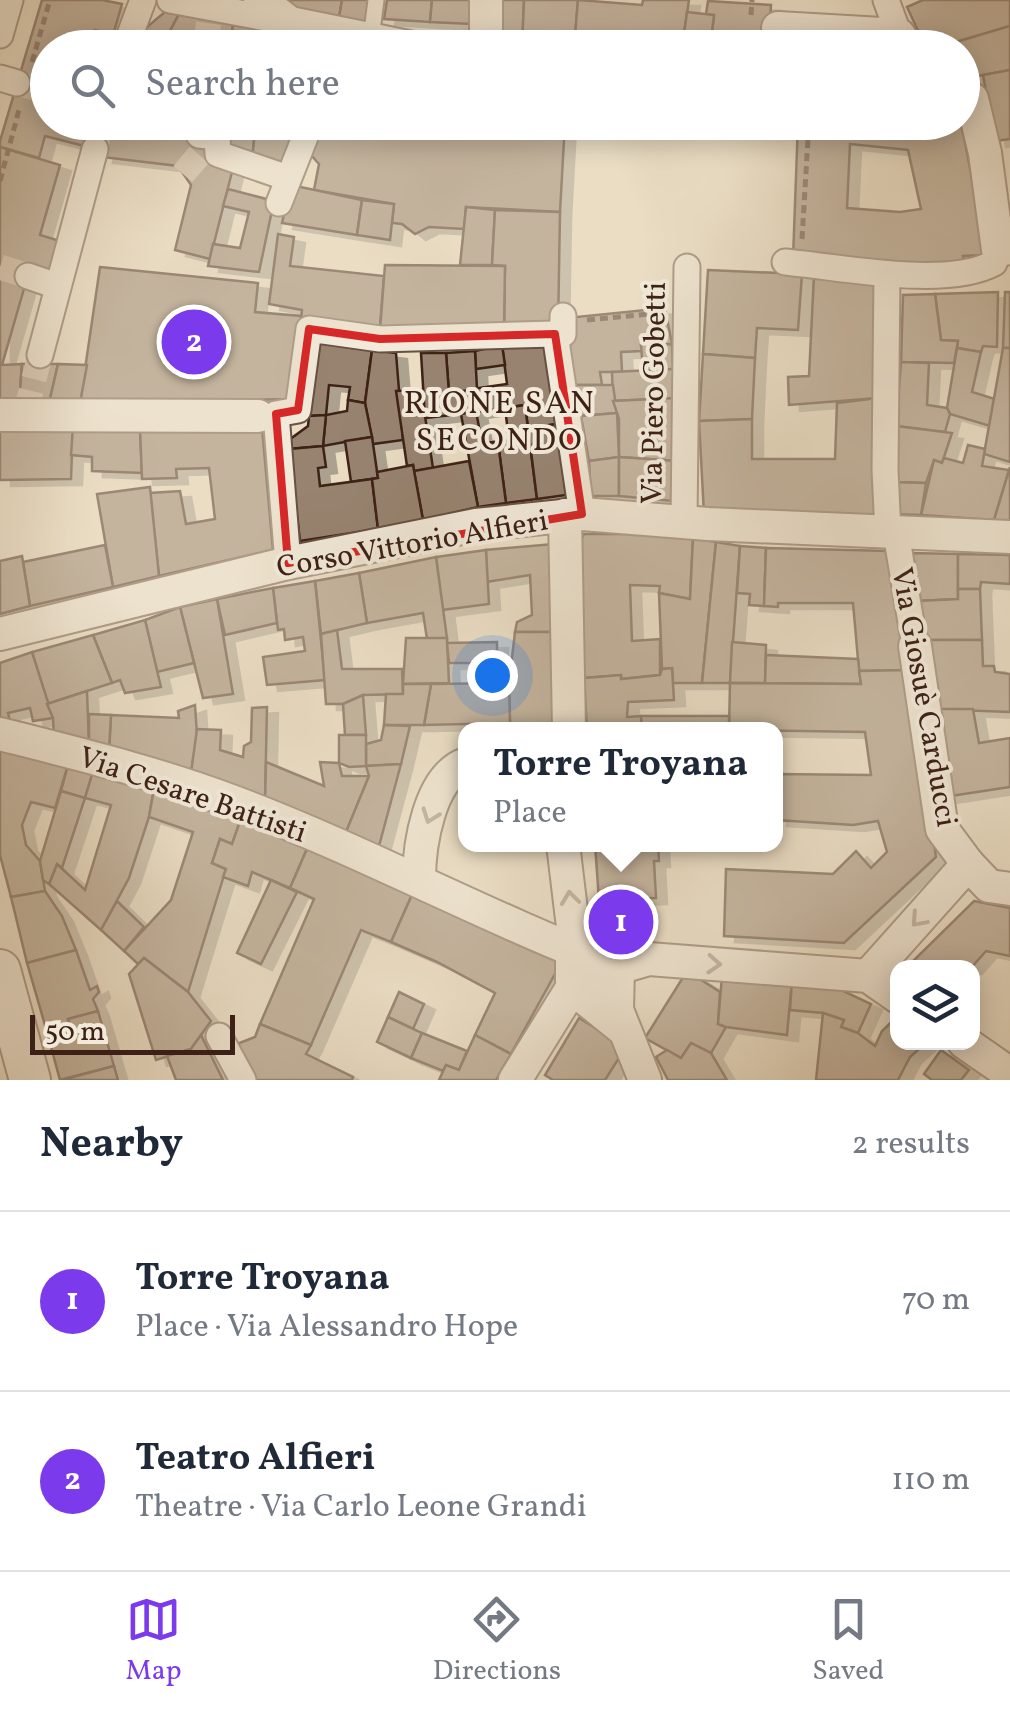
<!DOCTYPE html>
<meta charset="utf-8">
<style>
body{margin:0;font-family:Vollkorn,serif;background:#f2f2f3;color:#1f2937}
.controls{position:absolute;right:30px;bottom:30px;display:grid;overflow:hidden;border-radius:20px;box-shadow:0 5px 25px #0003}
.controls button{width:90px;height:90px;display:grid;place-items:center;padding:0;border:0;border-bottom:2px solid #e0e1e3;background:#fff;color:#1f2937;font:50px sans-serif}
.scale{position:absolute;left:30px;bottom:25px;width:205px;box-sizing:border-box;padding-left:10px;border:5px solid #3d2116;border-top:0;font-size:28px;line-height:35px;white-space:nowrap;color:#3d2116;-webkit-text-stroke:8px #f1e9d9;paint-order:stroke}
.you{position:absolute;left:492px;top:675px;width:35px;height:35px;margin:-25px;border:8px solid #fff;border-radius:50%;background:#1a73e8;box-shadow:0 0 0 15px #1a73e833}
.badge{display:grid;place-items:center;width:65px;height:65px;border-radius:50%;background:#7c3aed;color:#fff;font-size:32px;font-weight:700}
.pin{position:absolute;translate:-50% -50%;border:5px solid #fff;box-shadow:0 2px 10px #0006}
.popup{position:absolute;left:458px;top:722px;width:325px;height:130px;box-sizing:border-box;display:grid;place-content:center;border-radius:20px;background:#fff;filter:drop-shadow(0 2px 8px #0005);font-size:32px;white-space:nowrap;color:#747a83}
.popup b{font-size:38px;color:#1f2937}
.popup::after{content:'';position:absolute;left:50%;top:100%;margin-left:-20px;border:20px solid transparent;border-top-color:#fff}
.list{margin:0;padding:0;list-style:none}
h2{display:flex;justify-content:space-between;align-items:center;height:130px;margin:0;padding:0 40px;font-size:42px}
h2 small{font-size:32px;font-weight:400;color:#747a83}
.list li{display:grid;grid-template-columns:65px 1fr auto;gap:30px;align-items:center;box-sizing:border-box;height:180px;padding:0 40px;border-top:2px solid #e0e1e3}
.list b{display:block;font-size:38px;white-space:nowrap}
.list p{margin:0;font-size:32px;white-space:nowrap;color:#747a83}
.list em{font-size:32px;font-style:normal;color:#747a83}
.icon{flex:none;width:55px;height:55px;fill:none;stroke:currentColor;stroke-width:2;stroke-linecap:round;stroke-linejoin:round}
.map{position:relative;flex:none;width:1010px;height:1080px;overflow:hidden}
.search{position:absolute;background:#fff;box-shadow:0 5px 25px #0003;left:30px;right:30px;top:30px;height:110px;display:flex;align-items:center;gap:25px;box-sizing:border-box;padding:0 35px;border-radius:55px;color:#747a83;font-size:38px}
.sheet{height:490px;background:#fff}
nav{display:flex;justify-content:space-around;align-items:center;box-sizing:border-box;height:140px;border-top:2px solid #e0e1e3;background:#fff;font-size:28px;color:#747a83}
nav a{display:grid;justify-items:center;gap:5px}
nav .on{color:#7c3aed}
.map>svg:first-child{display:block}
</style>
<div class="map">
<svg width="1010" height="1080" viewBox="0 0 1010 1080">
<defs>
<filter id="shadow"><feDropShadow dx="11" dy="6" stdDeviation="0" flood-color="#0004"/></filter>
</defs>
<rect width="100%" height="100%" fill="#eaddc4"/>
<filter id="stains"><feTurbulence type="fractalNoise" baseFrequency=".002" numOctaves="4"/><feColorMatrix values="0 0 0 0 .2 0 0 0 0 .09 0 0 0 0 .02 0 0 0 .5 -.17"/></filter>
<radialGradient id="worn" r=".72"><stop offset=".6" stop-color="#630" stop-opacity="0"/><stop offset="1" stop-color="#630" stop-opacity=".3"/></radialGradient>
<g fill="#978370" stroke="#3d2116" stroke-width="2.5" fill-rule="evenodd" filter="url(#shadow)">
<path d="M42 0H102L122 4 113 35 95 30 89 48H48V122H95L88 147 45 136 39 158 0 147V141Z"/>
<path d="M283 0H342L339 18 295 9Z"/>
<path d="M342 0H371L369 22 339 18Z"/>
<path d="M387 0H432L430 22 384 19Z"/>
<path d="M432 0H470L471 24 430 22Z"/>
<path d="M496 0H524L522 48H496Z"/>
<path d="M524 0H578L574 48H522Z"/>
<path d="M578 0 642 5 643 0H689L682 48H574Z"/>
<path d="M923 0H1010V26L936 48H926L907 7Z"/>
<path d="M708 1 771 5 768 48H710L714 15 706 14Z"/>
<path d="M166 11 179 14 161 48H135L147 27Z"/>
<path d="M687 12 714 15 710 48H682Z"/>
<path d="M179 14 233 24 230 48H161Z"/>
<path d="M233 24 276 31 273 48H230Z"/>
<path d="M1010 26V70L962 79V48H936Z"/>
<path d="M276 31 331 48H273Z"/>
<path d="M1010 70V139L995 141 983 75Z"/>
<path d="M108 122 147 126V122H171L191 126 206 147 233 168 210 259 175 250 191 185 178 166 102 157Z"/>
<path d="M205 122H256L252 160 229 153V130L205 126Z"/>
<path d="M277 122H307L290 166 252 160 255 131 273 137Z"/>
<path d="M317 122H565L560 212 466 207 464 229 429 227 415 234 402 224 392 223 394 204 314 190 319 164 310 154 313 142 321 133Z"/>
<path d="M798 122H961L987 255 963 256 964 261 905 266 793 259ZM850 144 908 150 921 209 900 212 847 208Z"/>
<path d="M0 147 60 165 40 235 60 241 50 274 30 268 2 365 22 364 19 404H0Z"/>
<path d="M291 185 362 200 357 235 282 223Z"/>
<path d="M228 189 274 201 259 272 208 266 213 244 240 248 249 212 223 206Z"/>
<path d="M362 200 394 204 390 240 357 235Z"/>
<path d="M466 207 495 210 492 265H460Z"/>
<path d="M495 210 560 212 558 330 504 331 505 266 492 265Z"/>
<path d="M278 234 294 237 290 266 384 276 380 326 301 319 302 310 269 304Z"/>
<path d="M385 265 505 266 504 331 380 330Z"/>
<path d="M100 267 258 283 255 312 301 316 292 399 80 403Z"/>
<path d="M708 270 802 274 798 330 757 328 755 358 703 354Z"/>
<path d="M814 275 875 284 878 398 789 405 788 377 809 376Z"/>
<path d="M998 292 997 347 983 346 981 352 957 348 958 341 941 340 935 294Z"/>
<path d="M1005 292H1010V348H1003Z"/>
<path d="M935 294 941 340 958 341 954 363 901 362 903 295Z"/>
<path d="M665 308 672 344 641 345 642 351 621 352 622 372H600L602 385H575L566 318Z"/>
<path d="M545 339 557 424 528 428 525 405 461 414 458 391 507 384 502 345Z"/>
<path d="M319 341 372 350 365 403 348 400 350 387 329 385 326 415 309 416Z"/>
<path d="M672 344 673 369 643 371 641 345Z"/>
<path d="M502 345 505 365 476 369 475 351Z"/>
<path d="M957 348 981 352 972 392 995 399 990 426 950 414 947 408Z"/>
<path d="M1003 348H1010V462L984 454Z"/>
<path d="M372 350 396 353 403 440 373 444 365 403Z"/>
<path d="M475 351 477 389 449 393 446 353Z"/>
<path d="M421 353H446L449 393 458 391 461 414 425 418Z"/>
<path d="M703 354 755 358 752 419 699 421Z"/>
<path d="M901 362 929 363 927 405 947 408 950 414 945 432 896 426Z"/>
<path d="M22 364H58L49 403 19 404Z"/>
<path d="M58 364 87 365 80 403H49Z"/>
<path d="M673 369 675 398 613 401 612 372Z"/>
<path d="M575 385H613L617 413 579 416Z"/>
<path d="M421 390 433 468 414 471 413 465 407 466 396 391Z"/>
<path d="M675 398 677 461 619 457V419L613 401Z"/>
<path d="M878 398 881 520 704 514 699 421 752 419V459H835L837 403Z"/>
<path d="M348 400 365 403 372 437 323 446 326 415 347 411Z"/>
<path d="M525 405 537 499 506 503 499 450H494L493 442 509 440 505 408Z"/>
<path d="M476 411 482 443 493 442 494 450H499L506 503 478 507 461 414Z"/>
<path d="M617 413 619 457 589 461 581 416Z"/>
<path d="M326 415 323 446 289 449V440L308 426 309 416Z"/>
<path d="M557 424 566 495 537 499 528 428Z"/>
<path d="M896 426 952 433 942 463 934 460 926 483 891 482Z"/>
<path d="M73 427 71 479 0 480V428Z"/>
<path d="M73 427 140 429 142 473 92 471V457L71 455Z"/>
<path d="M262 428 273 550 159 576 150 493 180 491 186 524 215 519 209 468 176 469 177 478 142 479 140 429Z"/>
<path d="M372 437 378 478 351 482 345 441Z"/>
<path d="M968 445 985 449 982 466 1009 470 994 520 921 515 934 460 942 463 944 458 963 463Z"/>
<path d="M323 446 326 467 318 468 320 486 372 479 378 529 300 541 289 449Z"/>
<path d="M619 457V496H591L589 461Z"/>
<path d="M619 457 677 461 673 501 619 496Z"/>
<path d="M469 461 478 507 423 520 414 471Z"/>
<path d="M413 465 423 520 378 529 372 479 378 478 377 472Z"/>
<path d="M1010 467V521L994 520Z"/>
<path d="M891 482 926 483 921 515 891 514Z"/>
<path d="M150 487 159 576 113 587 97 494Z"/>
<path d="M584 534H665L693 538 690 599 659 593 660 586 630 585 632 641 660 639V675L621 679V675L584 678 579 544Z"/>
<path d="M693 538 716 542 702 683H673L672 668 662 669 659 593 690 599Z"/>
<path d="M716 542 740 546 730 683H702Z"/>
<path d="M553 544 557 632H515L517 622 532 615 530 575 486 582V550Z"/>
<path d="M105 545 113 587 30 606 23 562Z"/>
<path d="M740 546 766 548 764 606 749 605 750 594 737 593Z"/>
<path d="M766 548 889 551 909 670 859 671 853 603H778V607L764 606Z"/>
<path d="M486 550 489 604 442 610 436 557Z"/>
<path d="M909 553 958 554V599L918 601Z"/>
<path d="M958 554 1010 555V584L981 582 980 589H958Z"/>
<path d="M22 556 30 606 0 614V561Z"/>
<path d="M436 557 447 638 427 639 423 613 367 623 359 573Z"/>
<path d="M359 573 367 623 321 634 315 581Z"/>
<path d="M315 581 325 680 267 685 263 657 305 651 303 637 285 640 284 629 278 630 273 588Z"/>
<path d="M273 588 277 623 225 635 217 599Z"/>
<path d="M958 589H980L982 640H922L918 601 958 599Z"/>
<path d="M217 599 233 694 203 698 180 607Z"/>
<path d="M180 607 194 663 157 672 145 620Z"/>
<path d="M145 620 161 687 125 693 120 680 112 683 93 635Z"/>
<path d="M337 630 342 669H402L403 694 363 695 343 704H326L321 634Z"/>
<path d="M515 632H559L561 725 510 723 509 683Z"/>
<path d="M93 635 112 683 47 704 32 652Z"/>
<path d="M406 638H447L449 683 403 684Z"/>
<path d="M922 640H982L983 666H994L995 672 1010 674V712L930 709Z"/>
<path d="M497 642V663H449L447 643Z"/>
<path d="M732 642 766 645 765 683H730Z"/>
<path d="M32 652 53 718 33 721 30 708 8 713 12 728 0 725V663Z"/>
<path d="M766 655 858 659 861 684 765 683Z"/>
<path d="M672 668 674 700 628 702 627 717 641 716 642 730H587L584 678 621 675V679L660 675 662 669Z"/>
<path d="M909 670 936 857 844 943 724 936 726 869 833 874 856 851 871 868 887 852 878 821 853 825 776 820V774L871 775 865 732 729 730 730 683 861 684 859 671Z"/>
<path d="M509 683 510 723 424 725 431 684Z"/>
<path d="M403 684H431L424 725H384L386 694H403Z"/>
<path d="M87 691 89 746 54 739 53 718 47 704Z"/>
<path d="M363 695 366 735H345L343 704Z"/>
<path d="M195 705 197 735 191 773 109 751 111 715 179 718 178 711Z"/>
<path d="M267 707 265 802 191 773 197 729 221 730 220 750 243 757 244 746 251 742 252 708Z"/>
<path d="M930 709H973L979 743 1010 738V787L944 797Z"/>
<path d="M89 714 111 715 109 751 89 746Z"/>
<path d="M641 716H729V730H642Z"/>
<path d="M384 725 410 726 401 764 366 766V744L381 740Z"/>
<path d="M339 735H366V766L349 767 339 763Z"/>
<path d="M0 740 70 758 55 808 31 802 22 825 26 845 40 861 45 891 11 897 0 855Z"/>
<path d="M70 758 95 765 85 798 61 791Z"/>
<path d="M266 762 324 786 320 762 339 763 342 776H369L346 832 265 802Z"/>
<path d="M401 764 379 846 346 832 369 776 366 766Z"/>
<path d="M95 765 155 783 149 817 129 878 101 930 49 884 57 864 85 890 111 805 85 798Z"/>
<path d="M155 783 243 813 232 844 220 839 212 863 226 869 188 992 144 958 138 964 124 951 171 900 193 832 149 817Z"/>
<path d="M61 791 85 798 62 868 57 864 49 884 43 880 40 861Z"/>
<path d="M243 813 310 842 290 888 252 872 248 886 223 877 226 869 212 863 220 839 232 844Z"/>
<path d="M310 842 415 888 391 942 361 930 311 1045 260 1024 314 899 290 888Z"/>
<path d="M595 844H658L659 861H654L656 898 599 900Z"/>
<path d="M271 880 297 892 261 964 237 953Z"/>
<path d="M415 888 561 963 511 1054 475 1035 495 993 437 962 391 942Z"/>
<path d="M45 891 62 916 76 950 27 963 11 897Z"/>
<path d="M117 901 144 927 124 951 101 930Z"/>
<path d="M974 901 1010 908V956L986 951 971 968H906Z"/>
<path d="M617 902 640 918 624 941 601 925Z"/>
<path d="M76 950 90 990 97 986 99 992 93 999 98 1011 68 1019 71 1028 47 1032 27 963Z"/>
<path d="M144 958 188 992 211 1021 191 1049 156 1060 129 974Z"/>
<path d="M687 971 720 992 718 1024 726 1027 711 1053 691 1043 681 1058 645 1038Z"/>
<path d="M722 976 792 980 787 1035 726 1027 718 1024Z"/>
<path d="M792 980 835 987 871 1004 858 1033 841 1027 844 1020 823 1013 790 1010Z"/>
<path d="M399 992 424 1004 413 1029 388 1017Z"/>
<path d="M98 1011 114 1066 60 1080 47 1032 71 1028 68 1019Z"/>
<path d="M823 1013 844 1020 841 1027 858 1033 875 1046 882 1031 898 1016V1042H927L910 1057 898 1080H816Z"/>
<path d="M388 1017 422 1033 411 1058 377 1042Z"/>
<path d="M579 1018 626 1047 605 1080H553L545 1075Z"/>
<path d="M260 1024 311 1045 306 1054 353 1077 352 1080H252L237 1044 255 1037Z"/>
<path d="M422 1033 467 1051 459 1070 446 1065 443 1071 411 1058Z"/>
<path d="M201 1035 223 1080H176L167 1056 191 1049Z"/>
<path d="M475 1035 511 1054 496 1080H439L446 1065 459 1070Z"/>
<path d="M691 1043 711 1053 727 1080H668L656 1057 667 1050 681 1058Z"/>
<path d="M941 1050 969 1070 961 1080H932L924 1074Z"/>
<path d="M114 1066 118 1080H62Z"/>
</g>
<g fill="none" stroke-linecap="round" stroke-linejoin="round">
<g stroke="#c7b7a1" stroke-width="25" stroke-dasharray="25 12" stroke-linecap="butt">
<path d="M205 48 209 20"/>
<path d="M17 83 48 92"/>
<path d="M95 149 102 122"/>
<path d="M183 174 206 147"/>
<path d="M0 267 28 276"/>
<path d="M25 415 40 355"/>
</g>
<g stroke="#685042" stroke-width="19">
<path id="service" d="M371 39 376 0"/>
</g>
<g stroke="#685042" stroke-width="29">
<g id="pedestrian">
<path d="M170 0 288 22"/>
<path d="M886 0 899 35"/>
<path d="M0 35 10 0"/>
<path d="M125 48 143 0"/>
<path d="M0 78 17 83"/>
<path d="M199 122V135L217 137 218 154 288 178"/>
<path d="M279 203 311 122"/>
<path d="M785 262C841 267 946 289 994 263L998 250"/>
<path d="M887 274 885 470 888 532"/>
<path d="M28 276 57 286"/>
<path d="M563 316V334H555L582 514"/>
<path d="M40 355 95 149"/>
<path d="M684 520 687 267"/>
<path d="M896 533 915 646"/>
<path d="M288 563 276 414 298 410 309 329 380 339 555 334"/>
<path d="M219 1036 243 1080"/>
</g>
</g>
<g stroke="#685042" stroke-width="36">
<g id="minor">
<path d="M260 0 290 23 413 48"/>
<path d="M486 0V48"/>
<path d="M778 28 899 35 908 48"/>
<path d="M962 95 972 99 985 153 998 250 1010 248"/>
<path d="M0 415 258 416"/>
<path d="M565 515 569 730"/>
<path d="M0 634 288 563 476 525 582 514 708 524 1010 537"/>
<path d="M915 646 942 829 968 864 989 886 1010 889"/>
<path d="M0 734C79 754 157 773 234 802 364 851 487 918 618 968"/>
<path d="M419 880C419 846 429 777 466 764"/>
<path d="M618 968 617 1010 645 1080"/>
<path d="M868 976 968 864"/>
<path d="M623 1029 572 988 618 968 649 959 868 976 898 997"/>
<path d="M964 1042 1010 1074"/>
<path d="M515 1080 572 988V960L576 952 563 844"/>
</g>
</g>
<g stroke="#685042" stroke-width="44">
<path id="tertiary" d="M0 970 30 1080"/>
</g>
<g stroke="#3d2116" stroke-width="5" stroke-dasharray="8 5" stroke-linecap="butt">
<path d="M751 15 752 0"/>
<path d="M32 62 50 0"/>
<path d="M0 181 20 106"/>
<path d="M802 239 809 122"/>
<path d="M587 320 660 313"/>
</g>
<use href="#service" stroke="#f1e9d9" stroke-width="15"/>
<use href="#pedestrian" stroke="#f1e9d9" stroke-width="25"/>
<use href="#minor" stroke="#f1e9d9" stroke-width="32"/>
<use href="#tertiary" stroke="#f1e9d9" stroke-width="40"/>
</g>
<defs><path id="oneway-chevron" d="M-2-3.5L2.5 0L-2 3.5" fill="none" stroke-width="1.6" stroke-linecap="round" stroke-linejoin="round" transform="scale(2.5)"/></defs>
<g stroke="#978578">
<use href="#oneway-chevron" transform="translate(430 816) rotate(110)"/>
<use href="#oneway-chevron" transform="translate(570 898) rotate(-97)"/>
<use href="#oneway-chevron" transform="translate(918 920) rotate(132)"/>
<use href="#oneway-chevron" transform="translate(714 964) rotate(4)"/>
</g>
<path d="M0 0H1010V1080H0ZM309 329 380 339 555 334 582 514 288 563 276 414 298 410Z" fill="#eaddc4" fill-opacity=".55" fill-rule="evenodd"/>
<path fill="none" stroke="#d62828" stroke-width="8" stroke-linejoin="round" d="M309 329 380 339 555 334 582 514 288 563 276 414 298 410Z"/>
<g text-anchor="middle" stroke-width="8" stroke-linejoin="round" paint-order="stroke">
<g font-size="30" fill="#3d2116" stroke="#f1e9d9">
<text transform="translate(653 393) rotate(-89)" y="10">Via Piero Gobetti</text>
<text transform="translate(412 543) rotate(-10)" y="10">Corso Vittorio Alfieri</text>
<text transform="translate(925 697) rotate(80)" y="10">Via Giosuè Carducci</text>
<text transform="translate(193 794) rotate(19)" y="10">Via Cesare Battisti</text>
</g>
<g font-size="32" letter-spacing="2.5" fill="#3d2116" stroke="#f1e9d9">
<text x="500" y="413">RIONE SAN<tspan x="500" dy="37">SECONDO</tspan></text>
</g>
</g>
<rect width="100%" height="100%" filter="url(#stains)"/>
<rect width="100%" height="100%" fill="url(#worn)"/>
</svg>
<div class="controls">
<button><svg class="icon" aria-label="layers" viewBox="0 0 24 24"><path d="M12 4l9 5-9 5-9-5zM3 14l9 5 9-5"/></svg></button>
</div>
<div class="scale">50 m</div>
<div class="you"></div>
<div class="pin badge" style="left:621px;top:922px">1</div>
<div class="popup"><b>Torre Troyana</b>Place</div>
<div class="pin badge" style="left:194px;top:342px">2</div>
<div class="search"><svg class="icon" aria-label="search" viewBox="0 0 24 24"><circle cx="10" cy="10" r="6"/><path d="M15 15l6 6"/></svg>Search here</div>
</div>
<section class="sheet">
<h2>Nearby<small>2 results</small></h2>
<ul class="list">
<li><span class="badge">1</span><div><b>Torre Troyana</b><p>Place · Via Alessandro Hope</p></div><em>70 m</em></li>
<li><span class="badge">2</span><div><b>Teatro Alfieri</b><p>Theatre · Via Carlo Leone Grandi</p></div><em>110 m</em></li>
</ul>
</section>
<nav>
<a class="on"><svg class="icon" aria-label="map" viewBox="0 0 24 24"><path d="M3 6l6-2 6 2 6-2v14l-6 2-6-2-6 2zM9 4v14M15 6v14"/></svg>Map</a>
<a><svg class="icon" aria-label="directions" viewBox="0 0 24 24"><path d="M12 3l9 9-9 9-9-9zM9 14v-3h6M13 9l2 2-2 2"/></svg>Directions</a>
<a><svg class="icon" aria-label="saved" viewBox="0 0 24 24"><path d="M7 4h10v16l-5-4-5 4z"/></svg>Saved</a>
</nav>
